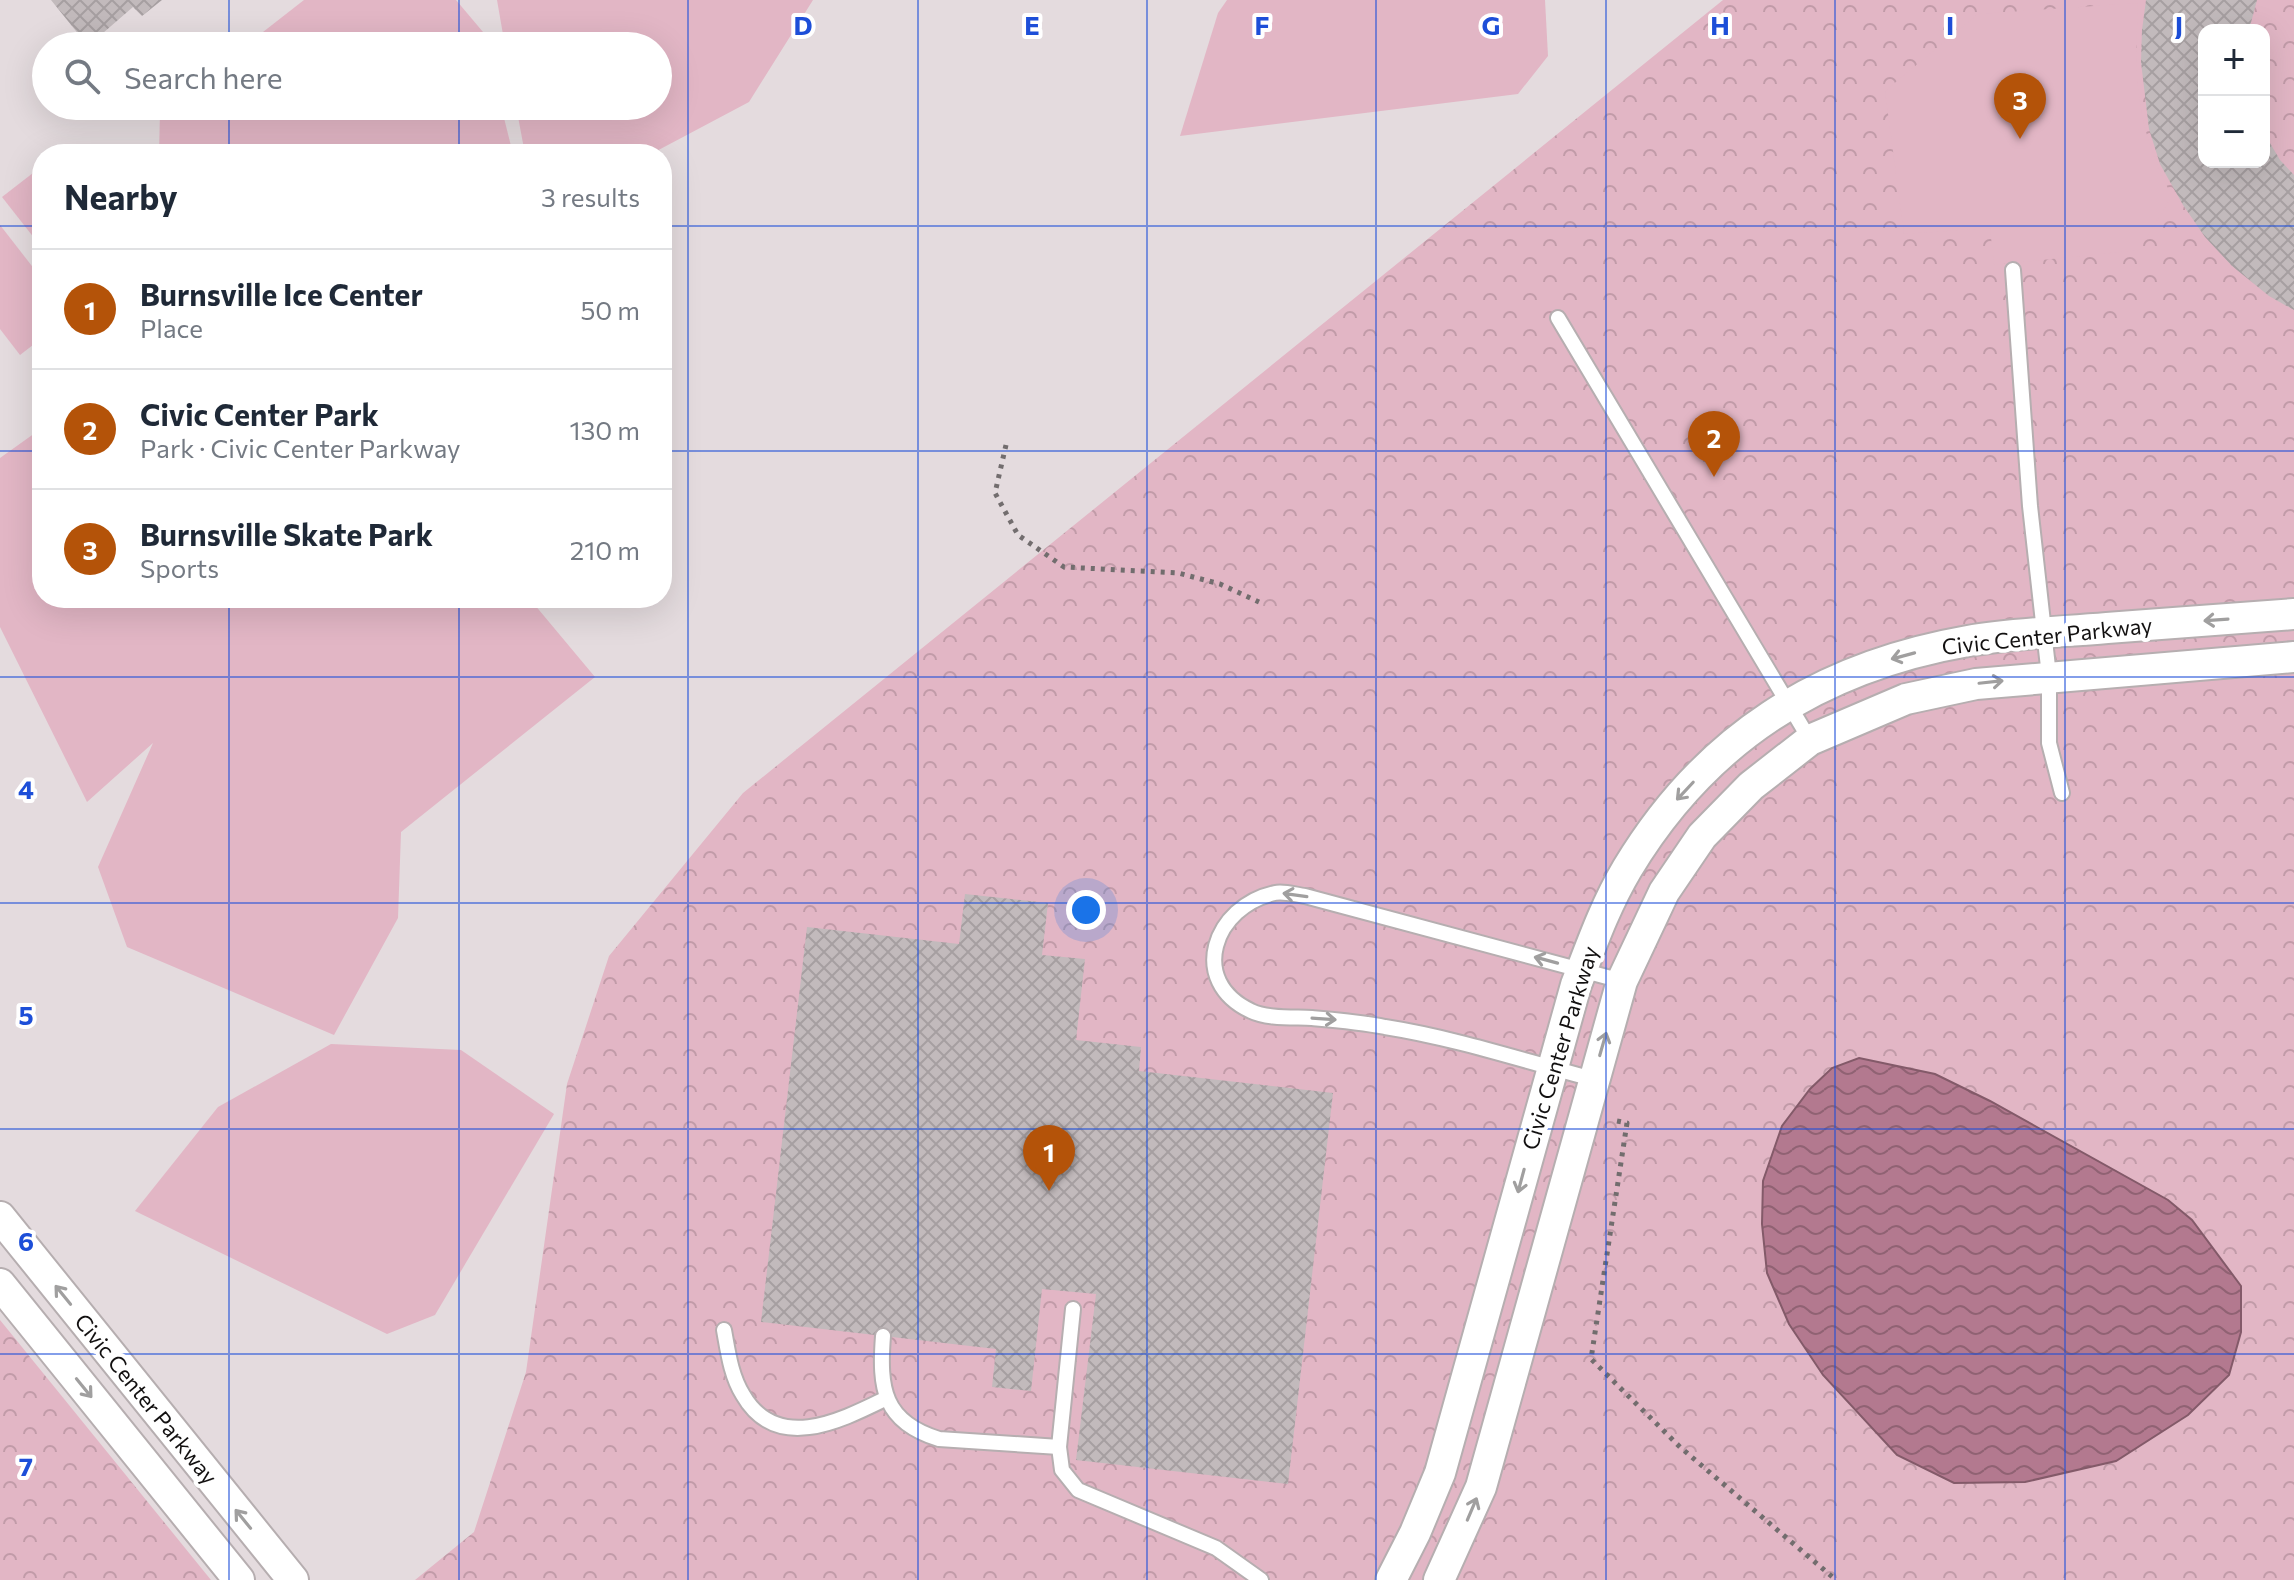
<!DOCTYPE html>
<meta charset="utf-8">
<style>
body{margin:0;font-family:Commissioner,sans-serif;background:#f2f2f3;color:#1f2937}
.controls{position:absolute;right:24px;top:24px;display:grid;overflow:hidden;border-radius:16px;box-shadow:0 8px 32px #0002}
.controls button{width:72px;height:72px;display:grid;place-items:center;padding:0;border:0;border-bottom:2px solid #e0e1e3;background:#fff;color:#1f2937;font:40px sans-serif}
.you{position:absolute;left:1086px;top:910px;width:28px;height:28px;margin:-20px;border:6px solid #fff;border-radius:50%;background:#1a73e8;box-shadow:0 0 0 12px #1a73e833}
.badge{display:grid;place-items:center;width:52px;height:52px;border-radius:50%;background:#b45309;color:#fff;font-size:26px;font-weight:700}
.pin{position:absolute;translate:-50% -66px;filter:drop-shadow(0 2px 4px #0008)}
.pin::after{content:'';position:absolute;top:42px;width:28px;height:24px;background:inherit;clip-path:polygon(0 0,100% 0,50% 100%)}
.list{margin:0;padding:0;list-style:none}
h2{display:flex;justify-content:space-between;align-items:center;height:104px;margin:0;padding:0 32px;font-size:34px}
h2 small{font-size:26px;font-weight:400;color:#747a83}
.list li{display:grid;grid-template-columns:52px 1fr auto;gap:24px;align-items:center;box-sizing:border-box;height:120px;padding:0 32px;border-top:2px solid #e0e1e3}
.list b{display:block;font-size:30px;white-space:nowrap}
.list p{margin:0;font-size:26px;white-space:nowrap;color:#747a83}
.list em{font-size:26px;font-style:normal;color:#747a83}
.icon{flex:none;width:44px;height:44px;fill:none;stroke:currentColor;stroke-width:2;stroke-linecap:round;stroke-linejoin:round}
.map{position:relative;flex:none;width:2294px;height:1580px;overflow:hidden}
.search{position:absolute;background:#fff;box-shadow:0 8px 32px #0002;left:32px;top:32px;width:640px;height:88px;display:flex;align-items:center;gap:20px;box-sizing:border-box;padding:0 28px;border-radius:44px;color:#747a83;font-size:30px}
.panel{position:absolute;background:#fff;box-shadow:0 8px 32px #0002;left:32px;top:144px;width:640px;height:464px;border-radius:32px}
.map>svg:first-child{display:block}
</style>
<div class="map">
<svg width="2294" height="1580" viewBox="0 0 2294 1580">
<defs>
<pattern id="park-crowns" width="20" height="18" patternUnits="userSpaceOnUse" patternTransform="scale(2)"><rect width="20" height="18" fill="#e2b6c5"/><path d="M2 6a3 3 0 1 1 6 0M12 15a3 3 0 1 1 6 0" fill="none" stroke="#c19ba8"/></pattern>
<pattern id="water-waves" width="16" height="10" patternUnits="userSpaceOnUse" patternTransform="scale(2)"><rect width="16" height="10" fill="#b3798f"/><path d="M0 5q4-4 8 0t8 0" fill="none" stroke="#906273"/></pattern>
<pattern id="building-cross-hatch" width="8" height="8" patternUnits="userSpaceOnUse" patternTransform="scale(2)"><rect width="8" height="8" fill="#c2babc"/><path d="M0 0l8 8M0 8l8-8" fill="none" stroke="#a69fa1"/></pattern>
</defs>
<rect width="100%" height="100%" fill="#e4dbde"/>
<g fill="url(#park-crowns)" fill-rule="evenodd">
<path d="M1723 0H2294V1580H415L474 1532 526 1372 567 1084 609 956 743 793ZM2204 30H2264V162H2204Z"/>
<path d="M0 1320 211 1580H0Z"/>
</g>
<g fill="#e2b6c5">
<path d="M304 0H456L483 32 486 46H245Z"/>
<path d="M497 0H813L749 102 651 154H525L516 106H658V46H505Z"/>
<path d="M1227 0H1545L1548 56 1518 94 1180 136 1218 13Z"/>
<path d="M2138 3C2134 80 2136 127 2172 196L2139 250 1994 265 1990 228 1904 234 1885 91 1978 14Z"/>
<path d="M167 106H501L513 154H159L160 112Z"/>
<path d="M42 166V248L2 197Z"/>
<path d="M0 225 42 279V338L20 355 0 329Z"/>
<path d="M42 428V598H529L595 677 401 832 398 918 334 1035 127 947 98 867 153 743 87 802 0 627V458Z"/>
<path d="M331 1044 461 1050 554 1114 435 1315 387 1334 135 1211 218 1107Z"/>
</g>
<path fill="url(#water-waves)" stroke="#835a69" stroke-width="2" d="M1859 1058 1935 1074 1990 1101 2168 1200 2192 1220 2241 1286V1332L2229 1375 2188 1415 2116 1461 2025 1482 1954 1483 1897 1455 1823 1375 1789 1324 1767 1273 1762 1224 1763 1181 1782 1126 1810 1089 1832 1068Z"/>
<g fill="url(#building-cross-hatch)">
<path d="M51 0H162L142 16 133 7 88 46Z"/>
<path d="M2146 0H2257L2249 30H2204V162H2264V133L2280 160 2294 175V310L2269 296 2232 266 2205 237 2183 205 2160 164 2149 129 2141 62 2142 30Z"/>
<path d="M965 894 1048 903 1042 955 1085 959 1076 1040 1141 1047 1139 1071 1333 1093 1288 1484 1076 1460 1096 1294 1042 1289 1031 1391 992 1387 996 1349 761 1322 807 927 959 944Z"/>
</g>
<g fill="none" stroke-linecap="round" stroke-linejoin="round">
<g stroke="#b6aeb0" stroke-width="18">
<g id="lane">
<path d="M2013 270 2030 506 2049 676V743L2062 793"/>
<path d="M1558 318 1810 740"/>
<path d="M1593 1079C1524 1061 1455 1038 1385 1027 1361 1022 1336 1020 1312 1018 1294 1017 1267 1019 1251 1011 1187 981 1214 906 1275 893 1284 891 1296 895 1305 896L1622 981"/>
<path d="M1073 1309 1059 1447 1062 1470 1078 1490 1216 1548 1261 1580"/>
<path d="M724 1330C728 1352 731 1376 743 1395 777 1454 842 1420 887 1398"/>
<path d="M883 1336C879 1388 883 1422 939 1439L1059 1447"/>
</g>
</g>
<g stroke="#b6aeb0" stroke-width="34">
<g id="street">
<path d="M0 1217 293 1580"/>
<path d="M0 1284 239 1580"/>
<path d="M1391 1580 1415 1533 1440 1473 1576 985C1591 946 1605 906 1627 869 1705 739 1819 667 1968 641 2013 633 2061 632 2107 628 2169 623 2232 619 2294 614"/>
<path d="M1439 1580 1481 1487 1622 981 1664 892 1702 836 1751 786 1810 740 1906 699 1976 684 2294 657"/>
</g>
</g>
<g stroke="#726d6e" stroke-width="5" stroke-dasharray="4 6" stroke-linecap="butt">
<path d="M1006 445 995 493 1018 535 1064 567 1178 573 1220 584 1259 602"/>
<path d="M1617 1121 1627 1123 1591 1359 1680 1447 1836 1580"/>
</g>
<use href="#lane" stroke="#fff" stroke-width="14"/>
<use href="#street" stroke="#fff" stroke-width="30"/>
</g>
<defs><path id="oneway-shaft" d="M-6 0H5M1.5-3L5.5 0L1.5 3" fill="none" stroke-width="1.6" stroke-linecap="round" stroke-linejoin="round" transform="scale(2)"/></defs>
<g stroke="#a09f9f">
<use href="#oneway-shaft" transform="translate(2216 620) rotate(176)"/>
<use href="#oneway-shaft" transform="translate(1903 656) rotate(165)"/>
<use href="#oneway-shaft" transform="translate(1991 682) rotate(-6)"/>
<use href="#oneway-shaft" transform="translate(1685 791) rotate(133)"/>
<use href="#oneway-shaft" transform="translate(1295 895) rotate(-172)"/>
<use href="#oneway-shaft" transform="translate(1546 960) rotate(-165)"/>
<use href="#oneway-shaft" transform="translate(1324 1019) rotate(4)"/>
<use href="#oneway-shaft" transform="translate(1603 1044) rotate(-74)"/>
<use href="#oneway-shaft" transform="translate(1521 1181) rotate(105)"/>
<use href="#oneway-shaft" transform="translate(63 1295) rotate(-129)"/>
<use href="#oneway-shaft" transform="translate(84 1388) rotate(51)"/>
<use href="#oneway-shaft" transform="translate(1472 1509) rotate(-67)"/>
<use href="#oneway-shaft" transform="translate(243 1519) rotate(-129)"/>
</g>
<path fill="none" stroke="#1d4ed8" stroke-width="2" stroke-opacity="0.55" d="M229 0V46M459 0V46M688 0V1580M918 0V1580M1147 0V1580M1376 0V1580M1606 0V1580M1835 0V1580M2065 0V1580M229 106V154M459 106V154M0 226H42M662 226H2294M0 451H42M662 451H2294M229 598V1580M459 598V1580M0 677H2294M0 903H2294M0 1129H2294M0 1354H2294"/>
<g text-anchor="middle" stroke-width="8" stroke-linejoin="round" paint-order="stroke">
<g font-size="22" fill="#121010" stroke="#fff">
<text transform="translate(2047 636) rotate(-6)" y="8">Civic Center Parkway</text>
<text transform="translate(1560 1048) rotate(-73)" y="8">Civic Center Parkway</text>
<text transform="translate(146 1399) rotate(51)" y="8">Civic Center Parkway</text>
</g>
</g>
<g font-size="26" text-anchor="middle" font-weight="bold" fill="#1d4ed8" stroke="#fff" stroke-width="8" stroke-linejoin="round" paint-order="stroke">
<text x="803" y="35">D</text>
<text x="1032" y="35">E</text>
<text x="1262" y="35">F</text>
<text x="1491" y="35">G</text>
<text x="1720" y="35">H</text>
<text x="1950" y="35">I</text>
<text x="2179" y="35">J</text>
<text x="26" y="799">4</text>
<text x="26" y="1025">5</text>
<text x="26" y="1251">6</text>
<text x="26" y="1476">7</text>
</g>
</svg>
<div class="controls">
<button>+</button>
<button>−</button>
</div>
<div class="you"></div>
<div class="pin badge" style="left:1049px;top:1191px">1</div>
<div class="pin badge" style="left:1714px;top:477px">2</div>
<div class="pin badge" style="left:2020px;top:139px">3</div>
<div class="search"><svg class="icon" aria-label="search" viewBox="0 0 24 24"><circle cx="10" cy="10" r="6"/><path d="M15 15l6 6"/></svg>Search here</div>
<section class="panel">
<h2>Nearby<small>3 results</small></h2>
<ul class="list">
<li><span class="badge">1</span><div><b>Burnsville Ice Center</b><p>Place</p></div><em>50 m</em></li>
<li><span class="badge">2</span><div><b>Civic Center Park</b><p>Park · Civic Center Parkway</p></div><em>130 m</em></li>
<li><span class="badge">3</span><div><b>Burnsville Skate Park</b><p>Sports</p></div><em>210 m</em></li>
</ul>
</section>
</div>
